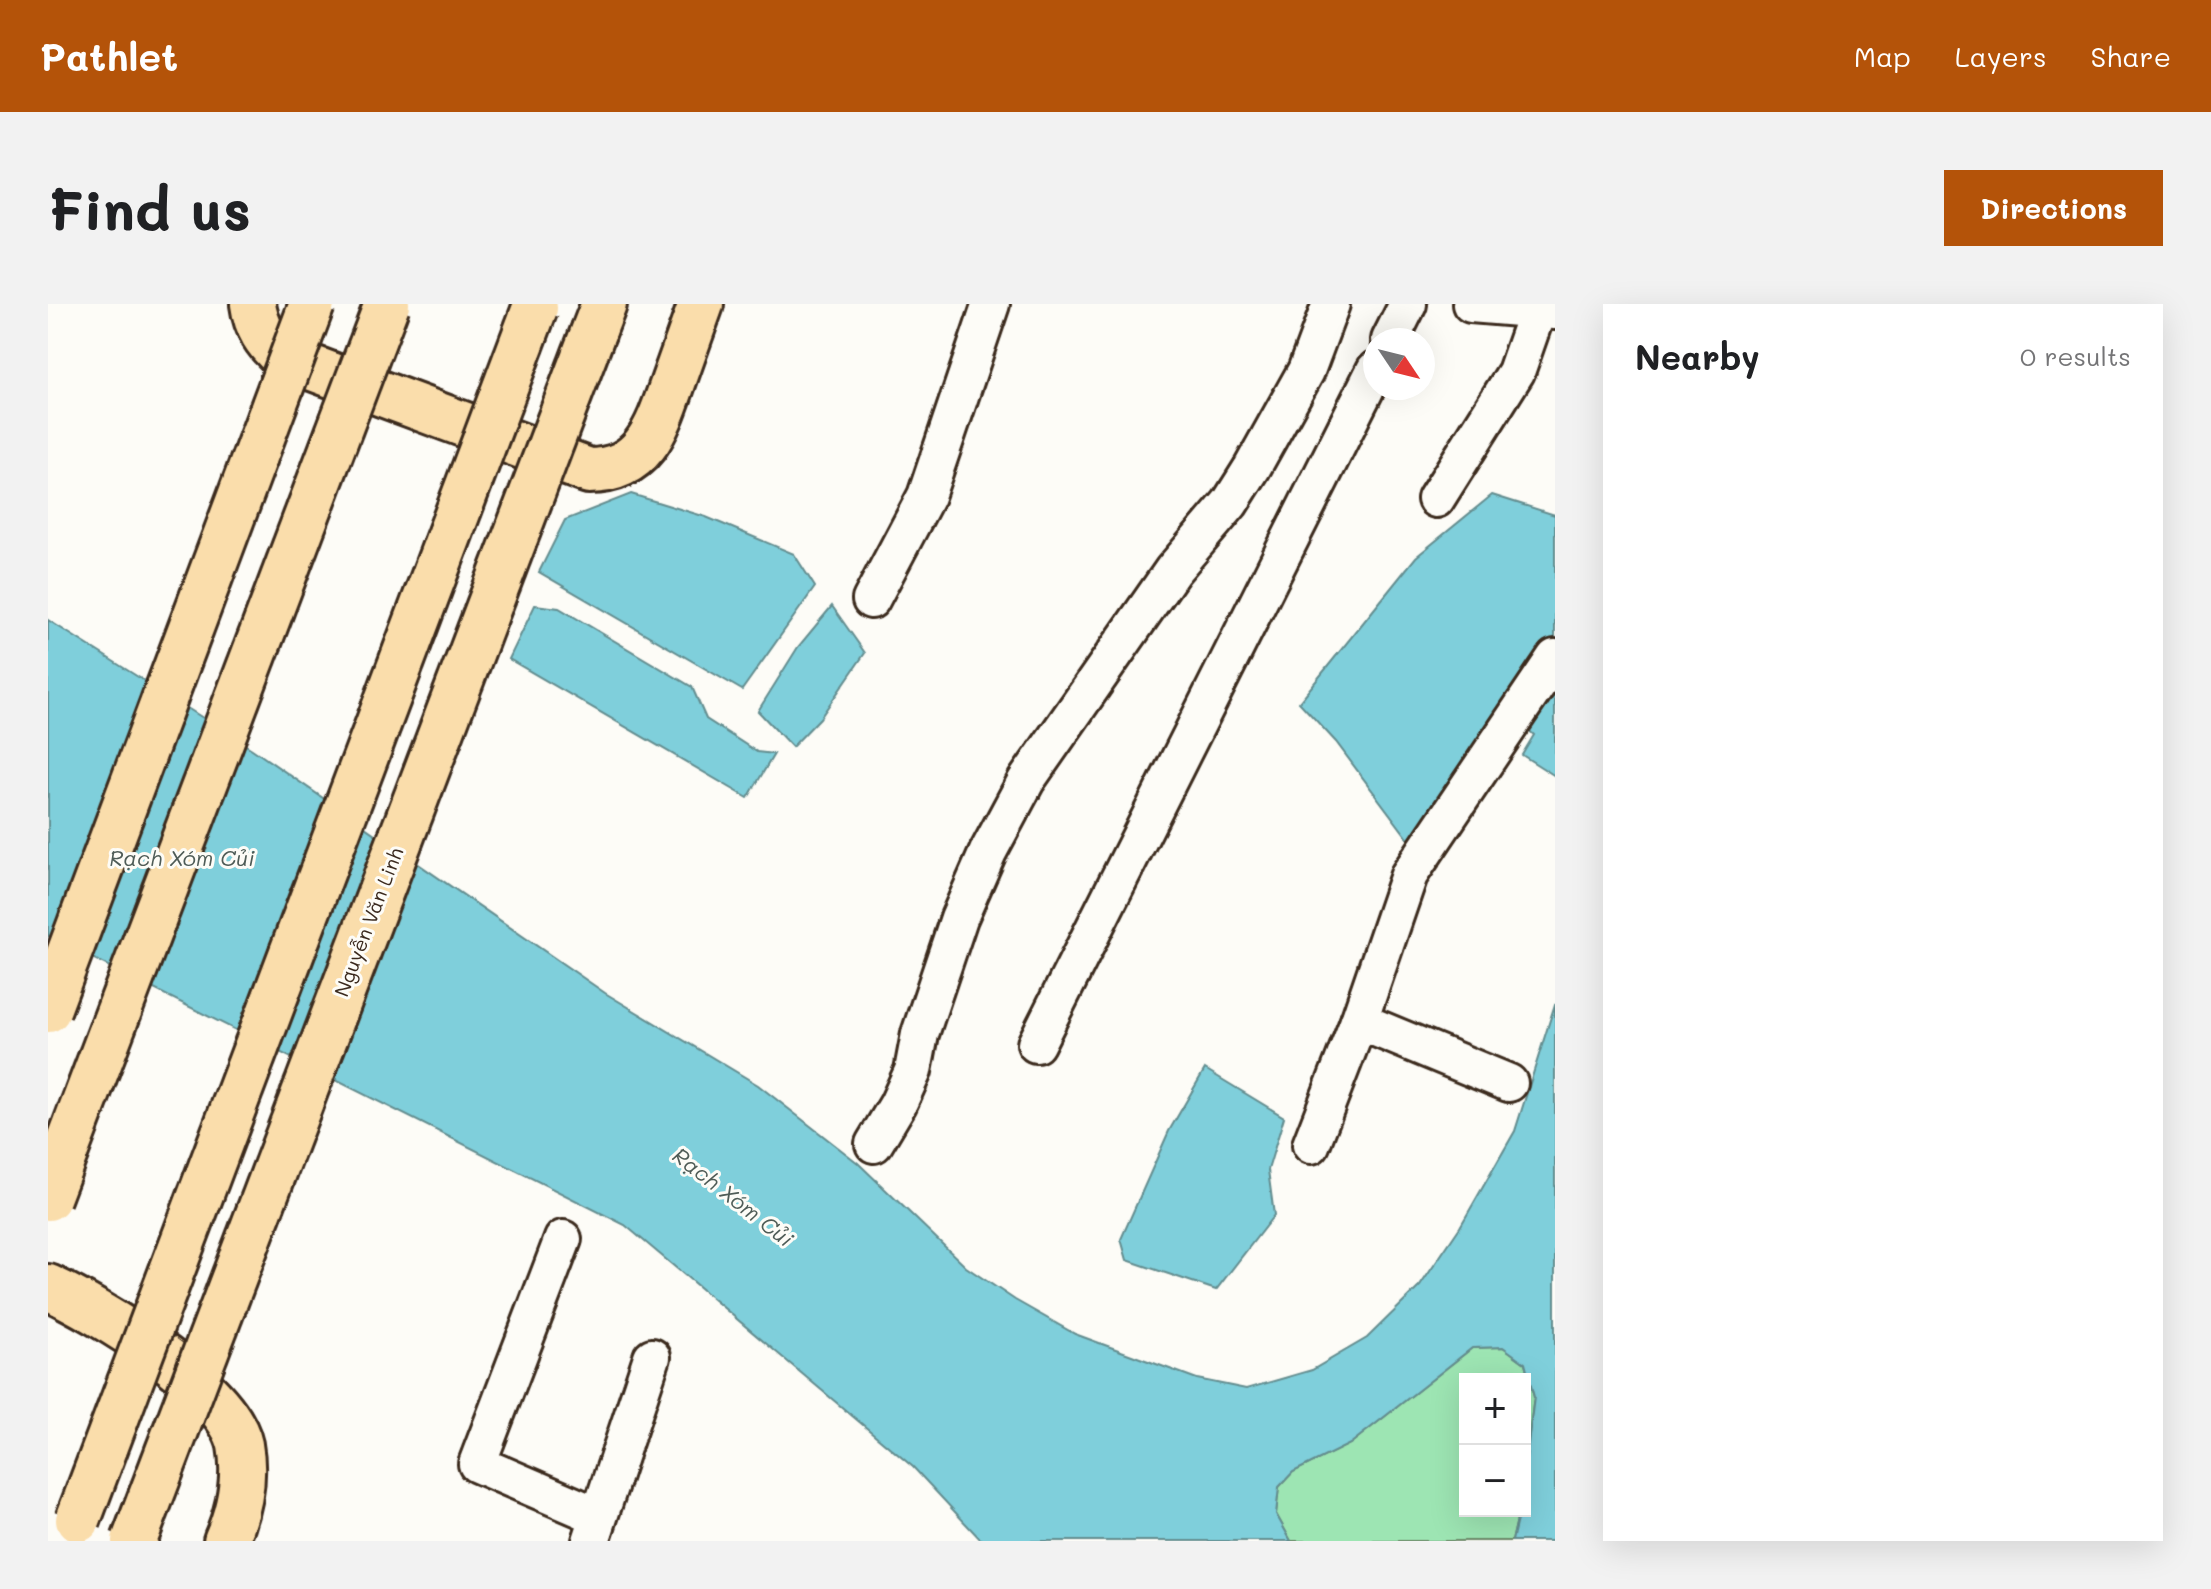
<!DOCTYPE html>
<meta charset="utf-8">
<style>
body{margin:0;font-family:Mali,sans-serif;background:#f2f2f2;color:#202124}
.controls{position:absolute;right:24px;bottom:24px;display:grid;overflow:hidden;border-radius:0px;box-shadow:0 8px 32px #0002}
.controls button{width:72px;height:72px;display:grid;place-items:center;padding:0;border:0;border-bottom:2px solid #e0e0e0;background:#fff;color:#202124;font:40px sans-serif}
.compass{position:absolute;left:1315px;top:24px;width:72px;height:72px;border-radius:50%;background:#fff;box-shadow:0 8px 32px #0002;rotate:125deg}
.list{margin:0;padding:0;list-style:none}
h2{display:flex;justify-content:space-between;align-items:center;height:104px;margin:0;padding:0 32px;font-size:34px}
h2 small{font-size:26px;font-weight:400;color:#757577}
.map{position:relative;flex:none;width:1507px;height:1237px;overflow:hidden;border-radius:0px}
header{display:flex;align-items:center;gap:48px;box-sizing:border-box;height:112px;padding:0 40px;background:#b45309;color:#fff}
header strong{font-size:38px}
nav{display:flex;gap:44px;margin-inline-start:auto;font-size:28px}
.intro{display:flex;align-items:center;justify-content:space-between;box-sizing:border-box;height:192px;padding:0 48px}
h1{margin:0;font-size:56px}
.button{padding:20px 36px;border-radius:0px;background:#b45309;color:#fff;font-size:28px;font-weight:700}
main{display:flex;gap:48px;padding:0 48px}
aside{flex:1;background:#fff;border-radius:0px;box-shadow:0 8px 32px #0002}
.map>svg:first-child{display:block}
</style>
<header>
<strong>Pathlet</strong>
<nav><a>Map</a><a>Layers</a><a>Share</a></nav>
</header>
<div class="intro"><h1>Find us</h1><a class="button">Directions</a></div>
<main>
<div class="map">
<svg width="1507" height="1237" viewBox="0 0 1507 1237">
<rect width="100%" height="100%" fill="#fdfcf7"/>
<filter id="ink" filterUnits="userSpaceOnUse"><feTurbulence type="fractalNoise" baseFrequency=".0125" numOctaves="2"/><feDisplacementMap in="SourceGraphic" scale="16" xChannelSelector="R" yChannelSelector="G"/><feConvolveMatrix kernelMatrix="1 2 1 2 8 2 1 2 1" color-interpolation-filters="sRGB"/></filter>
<g filter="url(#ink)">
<path fill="#9de5b3" stroke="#6c8868" stroke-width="2" d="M1455 1043 1477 1059 1486 1093 1477 1164V1075H1417V1207H1471L1464 1237H1243L1228 1210 1231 1183 1245 1168 1302 1140 1424 1044Z"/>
<g fill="#7fcfdb" stroke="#648d8f" stroke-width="2">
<path d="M583 190 658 213 746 250 767 283 694 386 491 268 517 216Z"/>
<path d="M1444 191 1507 211V335L1368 545 1288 438 1251 398 1368 253Z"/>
<path d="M487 301 511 304 644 383 658 415 709 448 726 450 700 494 461 355Z"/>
<path d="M784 302 817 349 772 414 744 443 710 407 750 343Z"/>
<path d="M0 316 204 445 557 689 710 781 810 859 918 963 967 996 1027 1030 1149 1075 1198 1085 1264 1066 1319 1034 1372 982 1412 923 1467 827 1507 700V1237H1464L1471 1207H1477V1164L1486 1093 1477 1059 1455 1043 1424 1044 1302 1140 1245 1168 1231 1183 1228 1210 1243 1237H934L865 1163 577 921 0 632Z"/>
<path d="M1507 380V472L1474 451 1486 431 1478 424Z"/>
<path d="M1157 765 1236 813 1220 866 1226 911 1168 986 1079 956 1073 935 1121 827Z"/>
</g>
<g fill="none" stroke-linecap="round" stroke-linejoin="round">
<g stroke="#3b2a1e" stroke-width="42">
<g id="minor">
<path d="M1423 0 1507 7"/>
<path d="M1342 36 1360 0"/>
<path d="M1388 195 1468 68 1490 5"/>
<path d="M823 296 878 192 943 0"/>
<path d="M988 740 1327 66"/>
<path d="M1461 779 1311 717 1361 571 1507 354"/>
<path d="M826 840 850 800 865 767 872 730 911 614 940 548 978 477 1125 266 1182 199 1204 164 1258 67 1283 0"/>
<path d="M1263 841 1311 717"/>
<path d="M515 935 429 1160 550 1212"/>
<path d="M543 1237 604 1053"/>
</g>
</g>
<g stroke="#3b2a1e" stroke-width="50">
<g id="major">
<path d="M205 0C208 23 218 38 235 53L541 167C597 167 610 122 626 76 635 51 644 25 653 0"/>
<path d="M546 26 556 0"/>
<path d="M0 983C52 1007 180 1083 192 1141 198 1174 191 1207 178 1237"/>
</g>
</g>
<use href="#minor" stroke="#fdfcf7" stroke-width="36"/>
<use href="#major" stroke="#faddab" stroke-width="44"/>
<g stroke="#3b2a1e" stroke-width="50" stroke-linecap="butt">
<g id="major-bridge">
<path d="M0 706 264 0"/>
<path d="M86 1237 546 26"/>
</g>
</g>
<g stroke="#3b2a1e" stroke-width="50" stroke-linecap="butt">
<g id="highway-bridge">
<path d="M0 894 339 0"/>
<path d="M30 1216 487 4"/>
</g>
</g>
<use href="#major-bridge" stroke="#faddab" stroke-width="44"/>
<use href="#highway-bridge" stroke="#faddab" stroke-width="44"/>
</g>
</g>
<g text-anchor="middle" stroke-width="6" stroke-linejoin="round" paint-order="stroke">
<g font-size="20" fill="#3b2a1e" stroke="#fdfcf7">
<text transform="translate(321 618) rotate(-69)" y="7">Nguyễn Văn Linh</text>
</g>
<g font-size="22" font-style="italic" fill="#4f5c57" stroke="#fdfcf7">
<text x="134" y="562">Rạch Xóm Củi</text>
<text transform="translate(685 893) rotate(38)" y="8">Rạch Xóm Củi</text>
</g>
</g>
</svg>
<div class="controls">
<button>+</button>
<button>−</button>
</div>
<svg class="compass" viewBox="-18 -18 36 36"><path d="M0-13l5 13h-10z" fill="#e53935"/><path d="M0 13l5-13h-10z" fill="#757577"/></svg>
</div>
<aside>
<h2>Nearby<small>0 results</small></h2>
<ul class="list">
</ul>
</aside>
</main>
